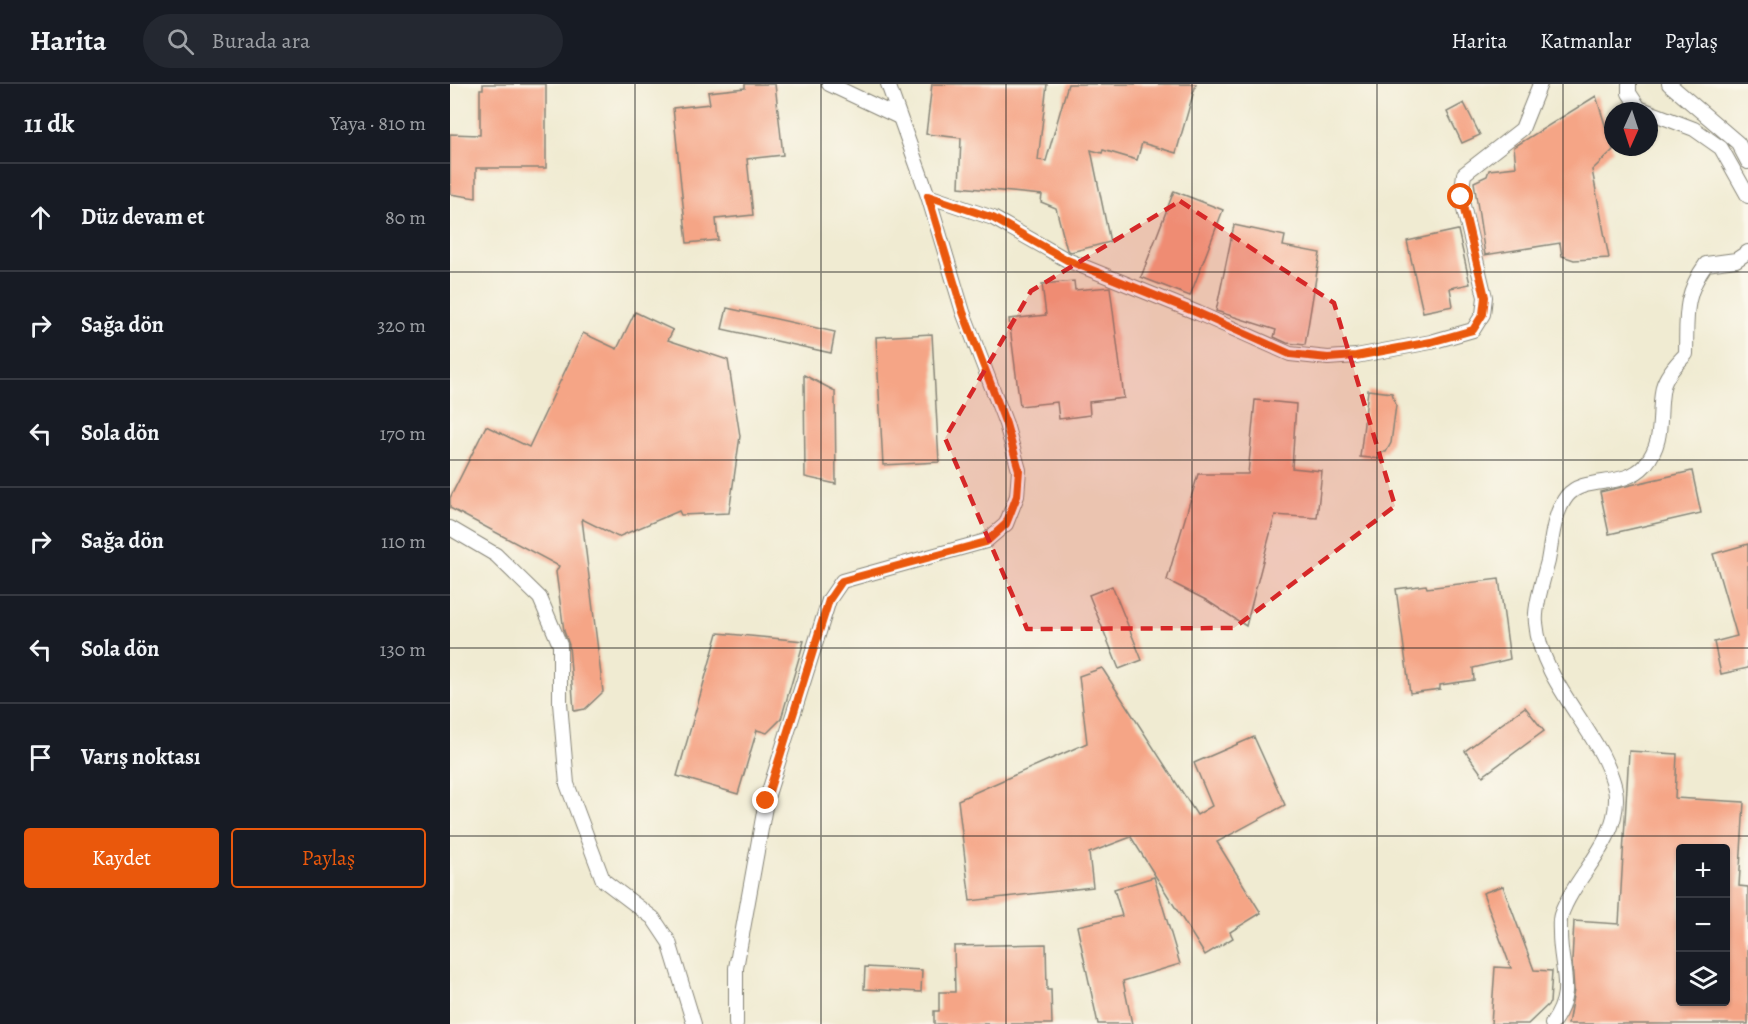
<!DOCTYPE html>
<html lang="tr">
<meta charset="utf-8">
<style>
body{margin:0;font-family:Alegreya,serif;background:#242831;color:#f1f3f6}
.controls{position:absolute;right:18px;bottom:18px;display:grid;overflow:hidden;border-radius:6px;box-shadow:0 2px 4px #0004}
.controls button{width:54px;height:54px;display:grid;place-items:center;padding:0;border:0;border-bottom:2px solid #363941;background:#171b24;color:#f1f3f6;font:30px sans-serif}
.compass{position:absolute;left:1154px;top:18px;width:54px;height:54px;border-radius:50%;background:#171b24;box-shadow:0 2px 4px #0004;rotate:183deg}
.stop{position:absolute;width:18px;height:18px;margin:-14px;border:4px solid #ea580c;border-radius:50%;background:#fff}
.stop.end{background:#ea580c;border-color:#fff;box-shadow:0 2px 6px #0008}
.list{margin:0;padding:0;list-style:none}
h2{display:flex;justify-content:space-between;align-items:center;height:78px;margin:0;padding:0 24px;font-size:26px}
h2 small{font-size:20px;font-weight:400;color:#9ea1a6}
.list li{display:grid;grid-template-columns:39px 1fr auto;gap:18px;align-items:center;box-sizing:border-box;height:108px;padding:0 24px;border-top:2px solid #363941}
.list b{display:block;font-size:22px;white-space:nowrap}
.list em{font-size:20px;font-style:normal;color:#9ea1a6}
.actions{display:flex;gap:12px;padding:18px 24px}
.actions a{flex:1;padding:14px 0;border:2px solid #ea580c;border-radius:6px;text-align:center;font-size:21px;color:#ea580c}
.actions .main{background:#ea580c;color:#fff}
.icon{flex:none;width:33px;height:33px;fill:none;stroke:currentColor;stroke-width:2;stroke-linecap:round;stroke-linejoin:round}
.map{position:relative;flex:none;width:1298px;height:940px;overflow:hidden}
header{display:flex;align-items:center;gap:36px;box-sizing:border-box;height:84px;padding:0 30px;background:#171b24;border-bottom:2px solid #363941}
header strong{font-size:28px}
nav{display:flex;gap:33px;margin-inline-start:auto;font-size:21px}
.search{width:420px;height:54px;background:#242831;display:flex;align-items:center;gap:15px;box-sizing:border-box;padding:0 21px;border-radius:33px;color:#9ea1a6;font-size:22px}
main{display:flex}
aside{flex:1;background:#171b24}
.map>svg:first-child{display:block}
</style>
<header>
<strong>Harita</strong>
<div class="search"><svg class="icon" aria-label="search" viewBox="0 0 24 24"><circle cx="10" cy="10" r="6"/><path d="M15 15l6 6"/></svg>Burada ara</div>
<nav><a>Harita</a><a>Katmanlar</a><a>Paylaş</a></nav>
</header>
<main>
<aside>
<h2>11 dk<small>Yaya · 810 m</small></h2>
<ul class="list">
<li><svg class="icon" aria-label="ahead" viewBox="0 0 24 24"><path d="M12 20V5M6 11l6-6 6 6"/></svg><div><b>Düz devam et</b></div><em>80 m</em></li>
<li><svg class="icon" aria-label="right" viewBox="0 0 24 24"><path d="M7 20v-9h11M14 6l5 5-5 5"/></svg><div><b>Sağa dön</b></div><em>320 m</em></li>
<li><svg class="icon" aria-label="left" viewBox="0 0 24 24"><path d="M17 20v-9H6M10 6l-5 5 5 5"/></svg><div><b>Sola dön</b></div><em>170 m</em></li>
<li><svg class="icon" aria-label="right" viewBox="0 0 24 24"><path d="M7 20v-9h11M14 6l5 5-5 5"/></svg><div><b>Sağa dön</b></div><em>110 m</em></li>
<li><svg class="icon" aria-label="left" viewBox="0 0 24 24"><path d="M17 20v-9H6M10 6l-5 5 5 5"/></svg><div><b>Sola dön</b></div><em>130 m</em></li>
<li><svg class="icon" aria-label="arrive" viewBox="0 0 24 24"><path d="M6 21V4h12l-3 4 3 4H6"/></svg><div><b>Varış noktası</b></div></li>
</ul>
<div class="actions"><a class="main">Kaydet</a><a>Paylaş</a></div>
</aside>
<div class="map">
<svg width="1298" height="940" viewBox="0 0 1298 940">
<rect width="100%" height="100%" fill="#fbf7ec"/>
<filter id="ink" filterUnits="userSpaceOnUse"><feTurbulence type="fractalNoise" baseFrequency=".0167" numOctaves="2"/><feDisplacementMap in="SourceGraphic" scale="12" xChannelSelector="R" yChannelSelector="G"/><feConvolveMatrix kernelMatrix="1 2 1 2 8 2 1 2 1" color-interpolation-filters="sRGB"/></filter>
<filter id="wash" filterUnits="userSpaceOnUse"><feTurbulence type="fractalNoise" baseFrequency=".008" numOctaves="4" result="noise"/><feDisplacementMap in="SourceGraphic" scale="24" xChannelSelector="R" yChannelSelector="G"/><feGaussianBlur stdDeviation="1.35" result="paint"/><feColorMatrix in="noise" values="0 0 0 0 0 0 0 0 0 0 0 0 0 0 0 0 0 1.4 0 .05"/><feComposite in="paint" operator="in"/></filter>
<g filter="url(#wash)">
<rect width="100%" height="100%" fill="#f0ebd2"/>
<g id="blocks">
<g fill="#f5a586" fill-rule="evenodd">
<path d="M33 0H96V84H26V114L0 110V50L30 51V5H33Z"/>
<path d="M295 0H325L333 71 297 75 303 131 266 135 268 156 237 159 223 24 260 20 258 8 295 4Z"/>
<path d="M482 0H597L588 76 596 77 618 0H746L726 69 692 59 687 76 653 66 652 69 641 66 660 158 621 168 617 166 606 124 591 118 592 111 509 103 511 54 476 50Z"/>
<path d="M1146 12 1163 66 1142 86 1159 174 1124 176 1112 172 1110 159 1035 171 1024 98 1037 92 1039 86 1066 83 1064 63Z"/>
<path d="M1014 19 1030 51 1012 59 997 28Z"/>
<path d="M724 107 773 126 740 212 691 193Z"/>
<path d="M784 141 835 152 833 162 870 169 855 261 837 259 824 253 826 246 766 227Z"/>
<path d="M1008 146 1020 200 1000 204 1003 222 973 228 957 157Z"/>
<path d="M624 197 625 206 660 203 674 314 639 318 640 331 609 335 607 318 570 322 559 235 596 231 592 200Z"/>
<path d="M277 224 385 248 381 269 272 245Z"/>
<path d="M185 228 223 246 218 256 278 276 290 352 279 429 231 431 229 427 168 453 132 435 153 608 135 625 124 627 119 561 114 547 106 488 109 482 0 424V414L36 342 79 363 133 249 167 265Z"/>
<path d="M482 250 489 378 433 381 426 253Z"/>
<path d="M354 291 385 307 386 400 355 393Z"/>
<path d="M918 306 942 309 946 321 941 359 936 368H932L931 375 910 373Z"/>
<path d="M805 316 846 320 842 384 872 387 867 434 825 431 796 542 756 516 717 496 748 390H798Z"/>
<path d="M1242 387 1251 429 1159 450 1150 408Z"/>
<path d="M1298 460V584L1271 590 1264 558 1287 552 1263 470Z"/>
<path d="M1049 495 1060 575 1023 584 1024 596 990 601V605L960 609 946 505 976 501 977 504Z"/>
<path d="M662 502 692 576 669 585 639 511Z"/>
<path d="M268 549 354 557 331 635 317 649 307 646 288 710 227 692Z"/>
<path d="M652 584 747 731 762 722 744 679 804 653 835 721 767 758 811 829 780 848 783 854 755 871 681 753 639 769 643 803 520 817 508 716 637 659 629 592Z"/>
<path d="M1075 623 1094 647 1033 692 1015 667Z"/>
<path d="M1179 667 1227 670 1225 714 1294 718 1289 802 1298 803V940H1118L1124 906 1122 877 1124 837 1169 840ZM1230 765H1275V918H1230Z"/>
<path d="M704 793 730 880 673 897 682 940H648L627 842 672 832 664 805Z"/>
<path d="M1053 802 1084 886 1102 887 1100 919 1078 940H1041L1045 883 1061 884 1033 809Z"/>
<path d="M596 860 597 906H601L602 940H484V927H489V908H505L504 862Z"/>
<path d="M415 883 472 886 471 908 414 905Z"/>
</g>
</g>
</g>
<g filter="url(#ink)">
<use href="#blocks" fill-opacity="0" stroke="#868477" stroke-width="1.5"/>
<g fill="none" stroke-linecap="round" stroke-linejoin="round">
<g stroke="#868477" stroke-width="16">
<g id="minor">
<path d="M379 0 449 33"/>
<path d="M1179 0V9L1189 24 1244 45 1271 64 1298 112"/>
<path d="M1219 0 1288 59 1298 78"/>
<path d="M478 112 543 134 617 176 748 229 840 270 878 274 906 272 981 258 1023 246 1033 230 1035 213 1011 113 1014 90 1072 45 1090 0"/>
<path d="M0 444 46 471 90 514 110 561V619L117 700 153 796 203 834 219 858 244 940"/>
<path d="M286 940V884L316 717 379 516 392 497 536 457 556 440 567 412 569 386 556 340 513 228 478 112 438 0"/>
<path d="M1102 940C1126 907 1110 886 1110 849 1110 844 1109 837 1111 831 1125 791 1167 760 1166 714 1166 700 1158 683 1152 671 1130 629 1090 588 1086 539 1084 523 1094 493 1098 477 1102 456 1103 430 1117 412 1134 391 1174 405 1195 381 1216 355 1207 332 1213 303 1216 291 1227 279 1236 270 1237 233 1233 212 1256 180L1286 176 1298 168"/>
</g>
</g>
<use href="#minor" stroke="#fff" stroke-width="14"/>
</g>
</g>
<g fill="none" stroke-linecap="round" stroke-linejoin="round" filter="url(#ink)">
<path stroke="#ea580c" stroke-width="8" d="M316 717 379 516 392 497 536 458 556 440 567 412 569 386 556 340 513 228 478 112 543 134 617 176 748 229 840 270 878 274 906 272 981 258 1023 246 1033 230 1035 213 1011 113"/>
</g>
<path fill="#d62828" fill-opacity="0.2" stroke="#d62828" stroke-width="4.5" stroke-dasharray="12 8" stroke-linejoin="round" d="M730 117 884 219 945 422 784 544 577 545 495 354 581 207Z"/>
<path fill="none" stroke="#1c1c1c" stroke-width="1.5" stroke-opacity="0.55" d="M185 0V940M371 0V940M556 0V940M742 0V940M927 0V940M1113 0V940M0 188H1298M0 376H1298M0 564H1298M0 752H1298"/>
</svg>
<div class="controls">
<button>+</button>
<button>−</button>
<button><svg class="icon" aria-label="layers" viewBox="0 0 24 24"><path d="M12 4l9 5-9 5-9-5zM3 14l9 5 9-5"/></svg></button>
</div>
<svg class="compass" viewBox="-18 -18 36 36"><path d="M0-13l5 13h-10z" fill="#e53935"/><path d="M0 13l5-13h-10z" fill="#9ea1a6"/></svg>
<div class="stop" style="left:1011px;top:113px"></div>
<div class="stop end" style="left:316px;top:717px"></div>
</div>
</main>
